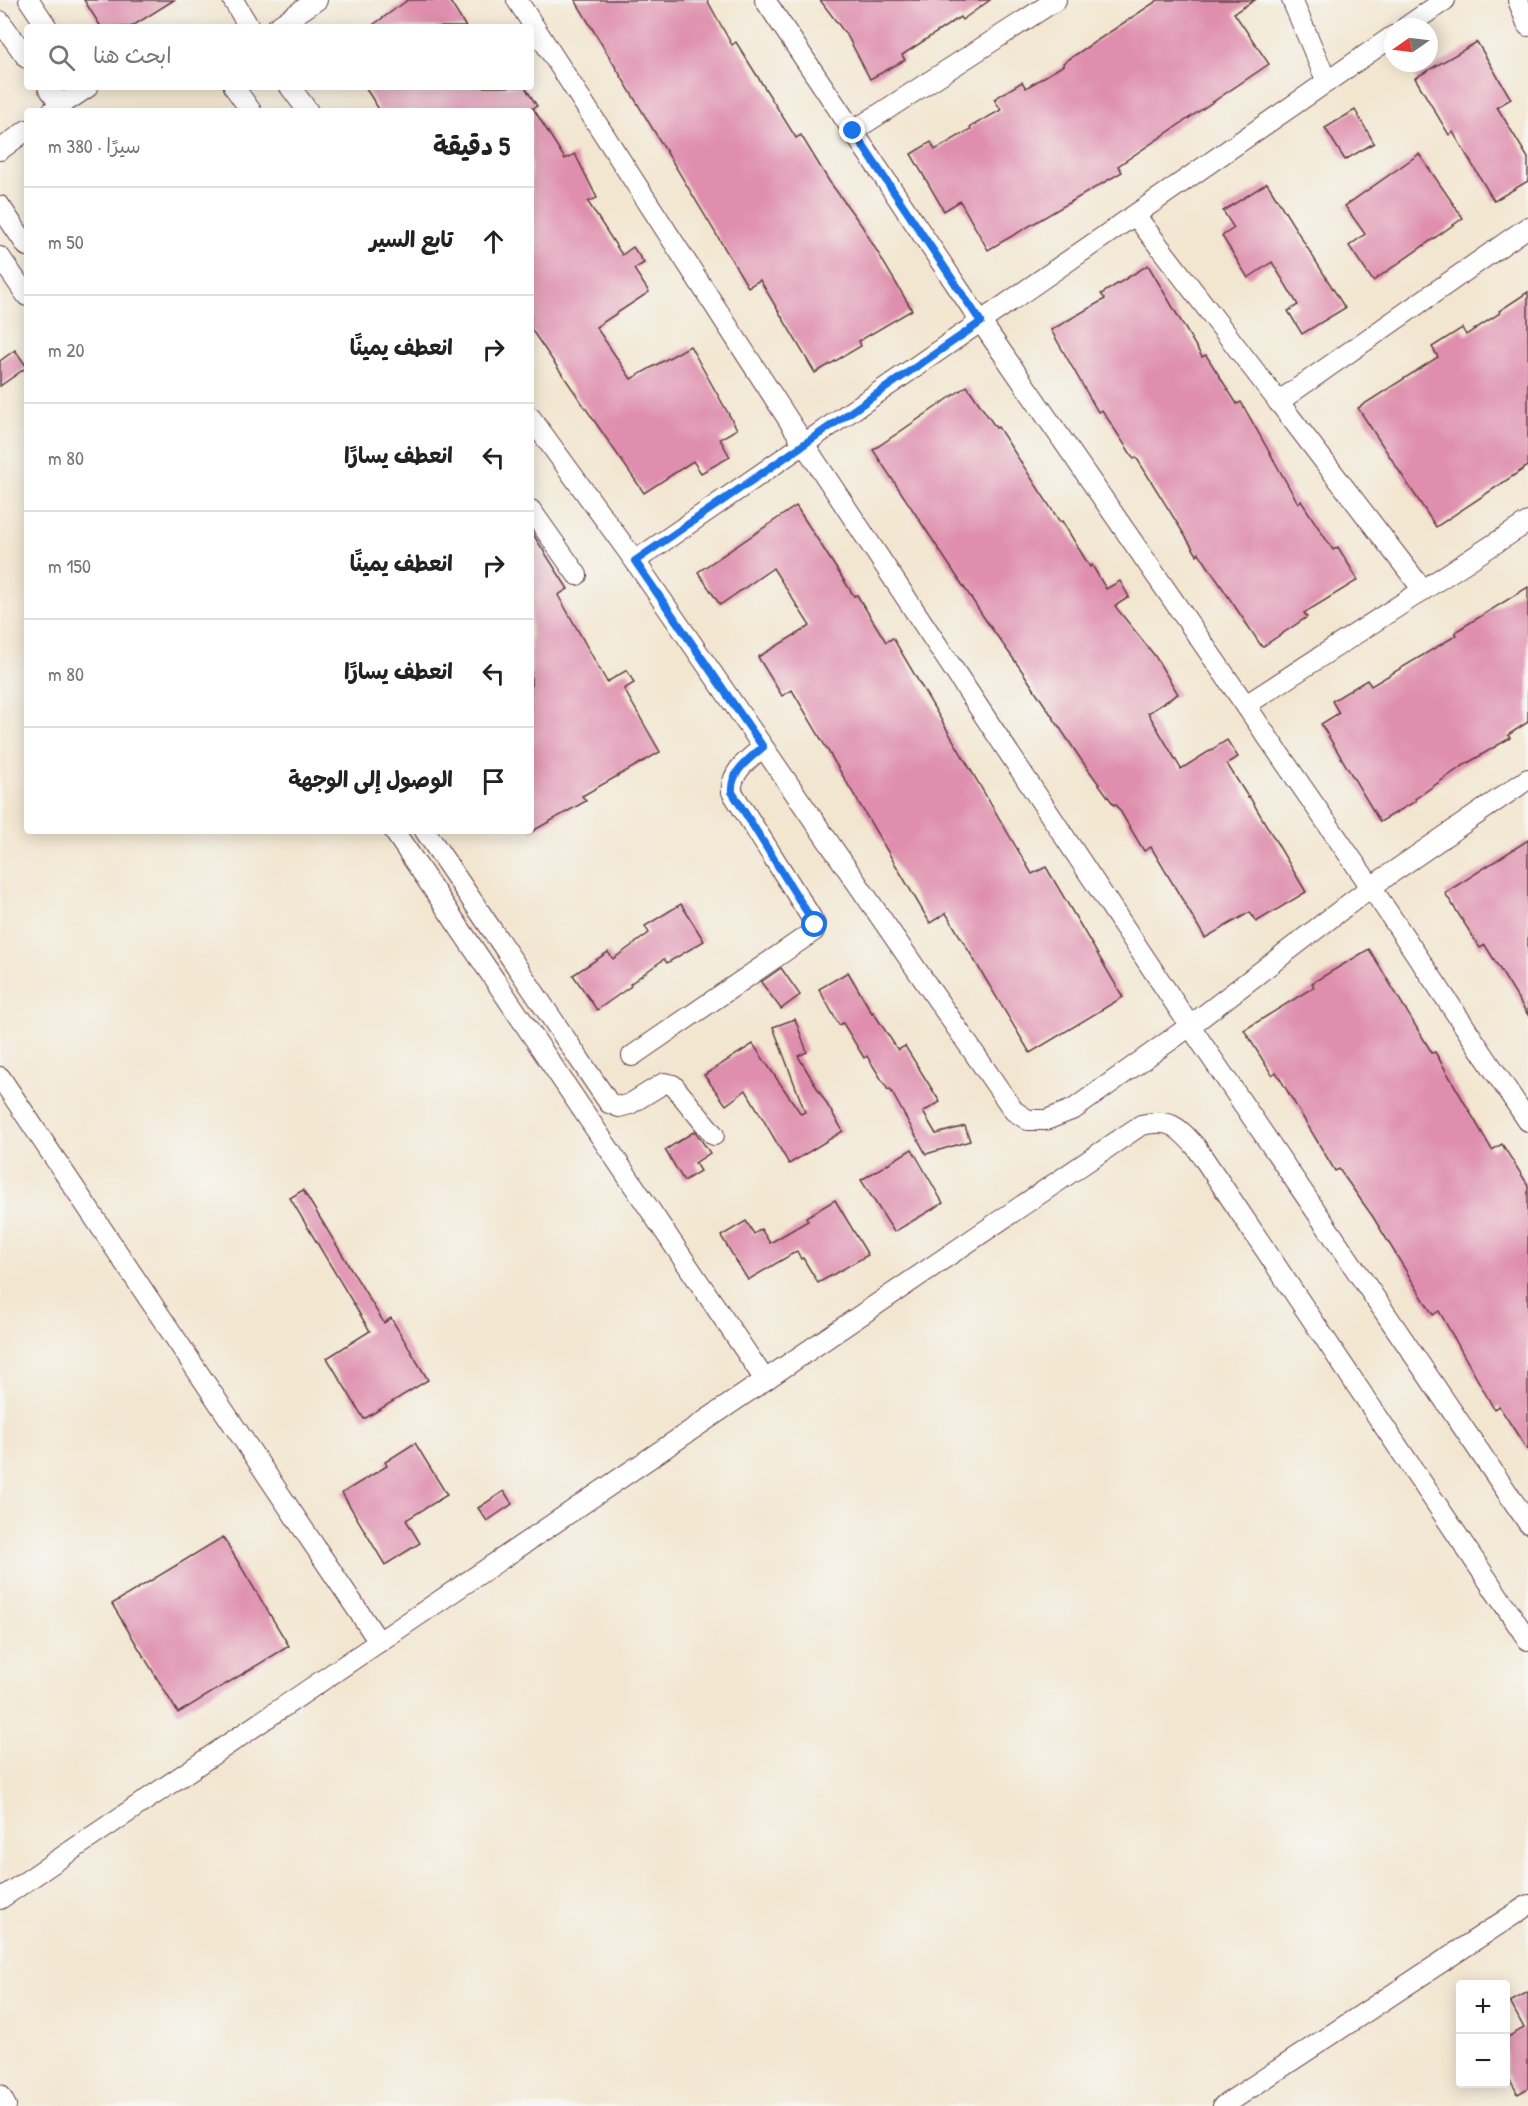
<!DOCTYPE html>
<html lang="ar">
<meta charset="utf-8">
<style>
body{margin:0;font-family:"Patrick Hand","Playpen Sans Arabic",sans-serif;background:#f6f6f6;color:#222;direction:rtl}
.controls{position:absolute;right:18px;bottom:18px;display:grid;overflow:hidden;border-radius:6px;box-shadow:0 3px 15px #0003}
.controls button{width:54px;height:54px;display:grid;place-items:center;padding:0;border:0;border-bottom:2px solid #e0e0e0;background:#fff;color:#222;font:30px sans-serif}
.compass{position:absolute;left:1384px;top:18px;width:54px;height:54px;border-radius:50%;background:#fff;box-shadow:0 3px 15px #0003;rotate:256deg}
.stop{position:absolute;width:18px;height:18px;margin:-14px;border:4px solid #1a73e8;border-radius:50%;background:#fff}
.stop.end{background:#1a73e8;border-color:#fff;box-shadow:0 2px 6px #0008}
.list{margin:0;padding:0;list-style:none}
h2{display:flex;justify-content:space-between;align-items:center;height:78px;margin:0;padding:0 24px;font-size:26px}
h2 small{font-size:20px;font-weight:400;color:#767676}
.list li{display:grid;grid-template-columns:39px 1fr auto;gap:18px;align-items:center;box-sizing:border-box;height:108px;padding:0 24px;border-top:2px solid #e0e0e0}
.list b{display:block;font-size:22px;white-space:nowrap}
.list em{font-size:20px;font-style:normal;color:#767676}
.icon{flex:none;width:33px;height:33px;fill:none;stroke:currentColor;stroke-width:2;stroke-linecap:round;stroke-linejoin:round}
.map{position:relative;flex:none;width:1528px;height:2106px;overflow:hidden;direction:ltr}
.search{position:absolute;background:#fff;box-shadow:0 3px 15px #0003;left:24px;top:24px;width:510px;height:66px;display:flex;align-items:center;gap:15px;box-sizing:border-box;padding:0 21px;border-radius:6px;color:#767676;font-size:22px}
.panel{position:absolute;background:#fff;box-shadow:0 3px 15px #0003;left:24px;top:108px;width:510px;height:726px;border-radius:6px;direction:rtl}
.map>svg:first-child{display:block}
</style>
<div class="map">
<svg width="1528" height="2106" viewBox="0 0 1528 2106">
<rect width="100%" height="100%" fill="#f6f6f2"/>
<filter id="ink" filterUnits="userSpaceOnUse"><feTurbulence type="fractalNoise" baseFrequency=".0167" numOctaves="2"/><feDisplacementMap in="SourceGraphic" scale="12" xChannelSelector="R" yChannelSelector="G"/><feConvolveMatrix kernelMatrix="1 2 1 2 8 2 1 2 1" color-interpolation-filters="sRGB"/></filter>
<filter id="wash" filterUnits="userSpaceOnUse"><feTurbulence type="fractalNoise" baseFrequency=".008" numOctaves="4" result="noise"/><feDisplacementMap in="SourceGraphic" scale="24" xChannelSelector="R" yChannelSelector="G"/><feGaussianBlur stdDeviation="1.35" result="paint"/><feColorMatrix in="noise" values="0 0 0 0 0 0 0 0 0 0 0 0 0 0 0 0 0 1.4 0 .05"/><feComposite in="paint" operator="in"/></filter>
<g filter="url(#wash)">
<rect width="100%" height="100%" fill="#f2e6d0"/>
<g id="blocks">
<g fill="#df8fad">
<path d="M84 0H174L131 27H101Z"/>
<path d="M408 0H449L466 27H370Z"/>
<path d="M575 0H707L732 45 736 42 796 138 801 135 829 181 862 226 912 310 859 341 861 346 815 373 760 280 748 287Z"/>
<path d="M820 0H990L962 20 960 17 902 55 905 60 870 79 848 37Z"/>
<path d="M1158 0H1255L1234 13 1269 64 1118 166 1122 172 988 250 960 201 944 211 911 154 931 142 935 150 971 129 970 127 1001 110 994 99 1022 82 1026 88 1064 65 1063 63Z"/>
<path d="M1477 42 1511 99 1497 107 1528 158V181L1494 201 1453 132 1449 135 1415 78Z"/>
<path d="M365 87H525L537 106 533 108 565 159 575 154 597 198 588 202 622 255 633 247 644 263 634 269 649 292 596 327 631 379 690 346 737 429 720 439 730 457 701 473 693 461 644 493 531 329V109L529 111H380Z"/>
<path d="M1355 110 1374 143 1345 160 1325 128Z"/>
<path d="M1419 154 1463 218 1373 281 1349 246 1365 234 1345 206Z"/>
<path d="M1267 183 1345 308 1302 334 1288 311 1298 305 1272 262 1248 278 1222 236 1234 228 1223 211Z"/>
<path d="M1148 265 1202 357 1206 355 1237 404 1241 402 1298 503 1301 501 1333 550 1338 547 1358 580 1304 613 1307 617 1262 647 1199 553 1197 555 1136 457 1134 459 1102 410 1098 412 1051 330 1105 299 1101 294Z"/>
<path d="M1528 292V466L1436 527 1358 408 1438 357 1432 347 1462 328 1466 335 1500 313 1499 311Z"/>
<path d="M15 350 27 367 0 386V361Z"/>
<path d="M967 386 996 428 998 427 1060 522 1062 521 1090 567 1092 565 1106 589 1120 581 1129 597 1115 606 1155 656 1178 694 1148 713 1181 769 1227 740 1238 757 1227 764 1248 797 1249 796 1306 892 1256 922 1250 912 1205 938 1151 847 1144 851 1116 804 1114 805 1080 758 1020 668 987 622 873 450Z"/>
<path d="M796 506 854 596 857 595 886 642 893 638 1032 874 1046 867 1123 997 1030 1053 946 913 930 923 792 690 782 696 758 657 810 626 773 568 720 605 698 572Z"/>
<path d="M531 531 568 589 558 595 607 682 627 670 634 683 624 689 660 752 582 796 586 801 531 832Z"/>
<path d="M1528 587V722L1508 735 1510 738 1461 767 1415 799 1416 801 1380 822 1321 724 1339 713 1332 701 1367 680 1371 686 1457 635 1455 632Z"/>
<path d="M1528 840V1015L1485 945 1480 948 1445 893Z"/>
<path d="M681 904 704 941 667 963 664 959 630 984 631 986 597 1010 573 975 608 952 613 959 649 933 645 926Z"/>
<path d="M1369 949 1432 1053 1435 1052 1492 1150 1502 1144 1528 1185V1451L1499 1406 1494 1409 1439 1311 1433 1315 1373 1217 1339 1169 1335 1171 1276 1072 1272 1075 1244 1030 1314 987 1312 983Z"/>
<path d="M781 968 800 995 781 1009 761 982Z"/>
<path d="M848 972 872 1013 873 1012 898 1050 905 1046 940 1102 923 1112 936 1134 965 1126 970 1141 926 1154 890 1089 888 1090 867 1056 864 1058 843 1023 839 1025 819 989Z"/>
<path d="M795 1019 807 1052 798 1056 843 1131 789 1164 746 1090 726 1105 704 1075 753 1044 801 1114 805 1112 773 1027Z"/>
<path d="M695 1131 710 1153 695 1163 700 1171 684 1181 665 1150Z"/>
<path d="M912 1149 943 1203 894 1232 861 1180Z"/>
<path d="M303 1190 384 1323 391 1318 428 1380 364 1419 327 1358 370 1331 290 1198Z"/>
<path d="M835 1200 868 1255 818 1283 803 1258 801 1259 797 1251 748 1280 721 1236 746 1221 754 1234 761 1229 770 1243 808 1221 806 1217Z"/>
<path d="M415 1443 447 1495 406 1520 420 1543 385 1565 342 1493 387 1466 385 1462Z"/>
<path d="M504 1491 512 1504 487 1521 478 1508Z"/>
<path d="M223 1537 289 1646 178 1713 112 1604Z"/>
<path d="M1528 1992V2088L1518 2094 1506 2073V2038L1524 2028 1510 2002Z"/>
</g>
</g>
</g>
<g filter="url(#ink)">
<use href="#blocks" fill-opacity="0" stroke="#633d44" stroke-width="1.5"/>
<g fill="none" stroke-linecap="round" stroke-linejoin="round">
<g stroke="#633d44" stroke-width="22">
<g id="minor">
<path d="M29 0 47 27"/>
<path d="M233 0 249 27"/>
<path d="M517 0 804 444 1190 1026 1528 1523"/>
<path d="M765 0 981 322 1371 887 1528 1121"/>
<path d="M1292 0 1327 82"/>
<path d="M1518 0 1528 26"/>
<path d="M0 21 27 58"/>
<path d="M277 27 317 0"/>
<path d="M1406 27 1445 0"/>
<path d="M48 87 61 105"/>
<path d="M234 87 251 111"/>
<path d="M290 87 308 111"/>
<path d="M52 111 88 87"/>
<path d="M853 131 1056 0"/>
<path d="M0 150 27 130"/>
<path d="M0 206 27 246"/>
<path d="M1135 215 1423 590"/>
<path d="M0 257 27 296"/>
<path d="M1278 402 1528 227"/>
<path d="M531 418 635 561 1014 1111 1028 1120H1046L1074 1109 1190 1026 1371 887 1528 779"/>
<path d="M531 510 577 575"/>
<path d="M635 561 1393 36"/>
<path d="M1246 705 1528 522"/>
<path d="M394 831 765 1380"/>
<path d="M425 831 609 1103 619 1107 630 1104 664 1083 673 1085 714 1135"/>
<path d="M632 1056 814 931 815 925 811 917 732 792C730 772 749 759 763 747"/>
<path d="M0 1077 379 1642"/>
<path d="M0 1899 1141 1125C1170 1118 1177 1126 1196 1147L1528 1640"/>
<path d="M0 2095 6 2106"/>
<path d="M1223 2106 1528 1905"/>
</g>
</g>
<use href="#minor" stroke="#fff" stroke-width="20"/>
</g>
</g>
<g fill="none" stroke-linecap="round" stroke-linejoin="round" filter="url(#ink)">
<path stroke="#1a73e8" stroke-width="8" d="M815 925 732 792C730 772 749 759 763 747L635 561 981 322 853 131"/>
</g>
</svg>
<div class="controls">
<button>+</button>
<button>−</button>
</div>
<svg class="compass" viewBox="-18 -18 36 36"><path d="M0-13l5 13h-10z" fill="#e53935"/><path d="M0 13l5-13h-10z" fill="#767676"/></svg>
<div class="stop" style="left:815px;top:925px"></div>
<div class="stop end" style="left:853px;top:131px"></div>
<div class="search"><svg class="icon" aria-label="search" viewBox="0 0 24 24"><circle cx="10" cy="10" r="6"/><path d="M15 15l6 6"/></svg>ابحث هنا</div>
<section class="panel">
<h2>5 دقيقة<small>سيرًا · 380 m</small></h2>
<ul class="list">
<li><svg class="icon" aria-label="ahead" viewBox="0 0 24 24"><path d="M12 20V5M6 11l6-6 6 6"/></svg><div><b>تابع السير</b></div><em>50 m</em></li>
<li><svg class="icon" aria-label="right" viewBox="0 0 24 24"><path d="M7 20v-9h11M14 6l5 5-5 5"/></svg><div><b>انعطف يمينًا</b></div><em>20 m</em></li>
<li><svg class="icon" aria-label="left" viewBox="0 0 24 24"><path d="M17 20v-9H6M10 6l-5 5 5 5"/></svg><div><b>انعطف يسارًا</b></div><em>80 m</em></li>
<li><svg class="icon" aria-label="right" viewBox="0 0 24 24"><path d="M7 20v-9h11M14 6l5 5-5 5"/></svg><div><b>انعطف يمينًا</b></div><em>150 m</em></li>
<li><svg class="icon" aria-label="left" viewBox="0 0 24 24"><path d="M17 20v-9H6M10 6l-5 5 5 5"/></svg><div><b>انعطف يسارًا</b></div><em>80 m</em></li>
<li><svg class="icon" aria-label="arrive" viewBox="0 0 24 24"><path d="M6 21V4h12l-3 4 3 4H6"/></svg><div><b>الوصول إلى الوجهة</b></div></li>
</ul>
</section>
</div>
